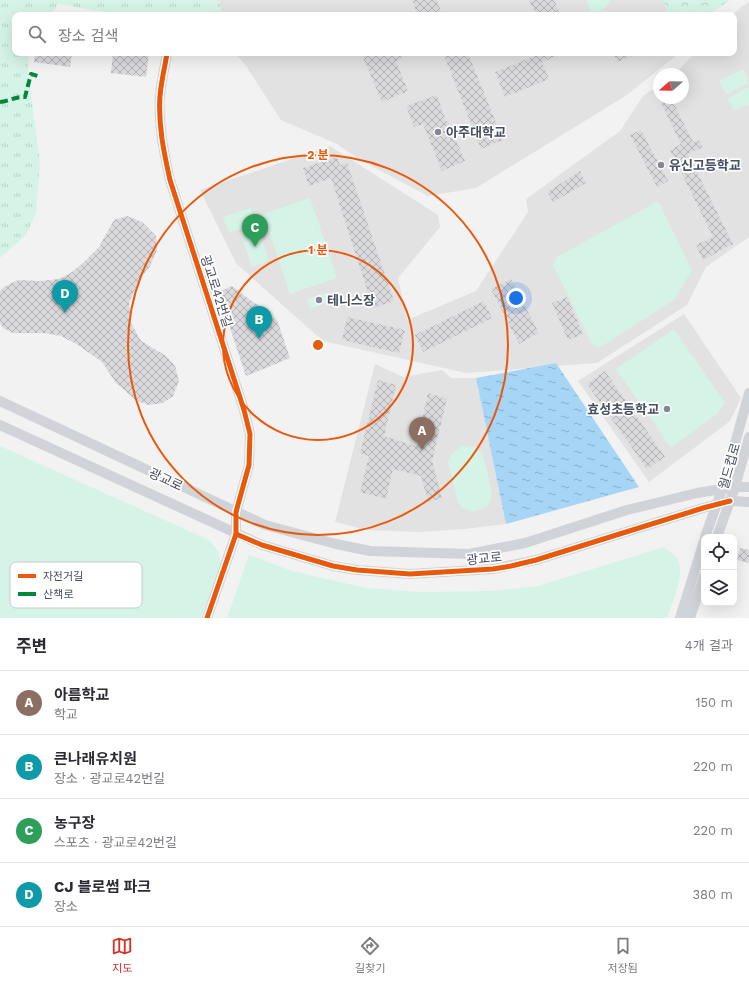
<!DOCTYPE html>
<html lang="ko">
<meta charset="utf-8">
<style>
body{margin:0;font-family:"Work Sans","Noto Sans KR",sans-serif;background:#f2f2f3;color:#2b2b33}
.controls{position:absolute;right:12px;bottom:12px;display:grid;overflow:hidden;border-radius:8px;box-shadow:0 4px 16px #0002}
.controls button{width:36px;height:36px;display:grid;place-items:center;padding:0;border:0;border-bottom:1px solid #e1e1e2;background:#fff;color:#2b2b33;font:20px sans-serif}
.compass{position:absolute;left:653px;top:68px;width:36px;height:36px;border-radius:50%;background:#fff;box-shadow:0 4px 16px #0002;rotate:250deg}
.you{position:absolute;left:516px;top:298px;width:14px;height:14px;margin:-10px;border:3px solid #fff;border-radius:50%;background:#1a73e8;box-shadow:0 0 0 6px #1a73e833}
.badge{display:grid;place-items:center;width:26px;height:26px;border-radius:50%;background:#d93025;color:#fff;font-size:13px;font-weight:700}
.pin{position:absolute;translate:-50% -33px;filter:drop-shadow(0 1px 2px #0008)}
.pin::after{content:'';position:absolute;top:21px;width:14px;height:12px;background:inherit;clip-path:polygon(0 0,100% 0,50% 100%)}
.list{margin:0;padding:0;list-style:none}
h2{display:flex;justify-content:space-between;align-items:center;height:52px;margin:0;padding:0 16px;font-size:17px}
h2 small{font-size:13px;font-weight:400;color:#7c7c81}
.list li{display:grid;grid-template-columns:26px 1fr auto;gap:12px;align-items:center;box-sizing:border-box;height:64px;padding:0 16px;border-top:1px solid #e1e1e2}
.list b{display:block;font-size:15px;white-space:nowrap}
.list p{margin:0;font-size:13px;white-space:nowrap;color:#7c7c81}
.list em{font-size:13px;font-style:normal;color:#7c7c81}
.icon{flex:none;width:22px;height:22px;fill:none;stroke:currentColor;stroke-width:2;stroke-linecap:round;stroke-linejoin:round}
.map{position:relative;flex:none;width:749px;height:618px;overflow:hidden}
.search{position:absolute;background:#fff;box-shadow:0 4px 16px #0002;left:12px;right:12px;top:12px;height:44px;display:flex;align-items:center;gap:10px;box-sizing:border-box;padding:0 14px;border-radius:8px;color:#7c7c81;font-size:15px}
.sheet{height:308px;background:#fff}
nav{display:flex;justify-content:space-around;align-items:center;box-sizing:border-box;height:56px;border-top:1px solid #e1e1e2;background:#fff;font-size:11px;color:#7c7c81}
nav a{display:grid;justify-items:center;gap:2px}
nav .on{color:#d93025}
.map>svg:first-child{display:block}
</style>
<div class="map">
<svg width="749" height="618" viewBox="0 0 749 618">
<defs>
<pattern id="grass-tufts" width="24" height="20" patternUnits="userSpaceOnUse"><rect width="24" height="20" fill="#d5f3e6"/><path d="M3 7l-1-3M5 7V3M7 7l1-3M15 17l-1-3M17 17v-4M19 17l1-3" fill="none" stroke="#b8d2c8"/></pattern>
<pattern id="forest-crowns" width="20" height="18" patternUnits="userSpaceOnUse"><rect width="20" height="18" fill="#d5f3e6"/><path d="M2 6a3 3 0 1 1 6 0M12 15a3 3 0 1 1 6 0" fill="none" stroke="#b8d2c8"/></pattern>
<pattern id="water-ripples" width="26" height="14" patternUnits="userSpaceOnUse"><rect width="26" height="14" fill="#a6d5f5"/><path d="M2 4q2-2 4 0t4 0M15 11q2-2 4 0t4 0" fill="none" stroke="#89afca"/></pattern>
<pattern id="building-cross-hatch" width="8" height="8" patternUnits="userSpaceOnUse"><rect width="8" height="8" fill="#dadadd"/><path d="M0 0l8 8M0 8l8-8" fill="none" stroke="#b3b3b7"/></pattern>
</defs>
<rect width="100%" height="100%" fill="#f3f2f2"/>
<g fill="#e3e2e3">
<path d="M208 0H663L669 15H221V1Z"/>
<path d="M749 2V237L706 267 687 305 597 363 466 373 323 341 269 293 236 263 200 190 330 146 438 215 440 227 398 278 407 320 476 291 528 212 526 199 620 131 643 96 659 85V98H683V74H675L695 53H734V15H733L741 7Z"/>
<path d="M235 53H677L673 58 627 95 476 188 428 196 360 160 337 144 281 120 246 66Z"/>
<path d="M684 314 741 398 730 421 649 482 578 381Z"/>
<path d="M375 364 403 377 442 370 451 378H476L506 524 464 529 419 532 367 530 335 522Z"/>
</g>
<path fill="url(#grass-tufts)" d="M0 0H208L221 1V15H123L58 4 51 15H15V53H29L28 71 40 164 36 213 26 235 0 258Z"/>
<path fill="url(#forest-crowns)" d="M663 0H730L714 11 710 15H669Z"/>
<g fill="#d5f3e6">
<path d="M586 0H611L599 15H592Z"/>
<path d="M743 69 749 83 726 94 719 81Z"/>
<path d="M749 87V104L734 111 728 98Z"/>
<path d="M310 198 337 278 290 294 263 214Z"/>
<path d="M658 201 692 270 674 300 599 348 592 344 553 265 557 257Z"/>
<path d="M251 208 256 224 229 233 223 217Z"/>
<path d="M258 226 269 261 252 267 240 232Z"/>
<path d="M329 292 332 301 310 309 307 299Z"/>
<path d="M674 329 725 403 717 414 671 448 616 369Z"/>
<path d="M0 446 209 540 219 552 221 565 201 618H0Z"/>
<path d="M463 446 475 447 483 454 492 494 489 505 484 508 470 512 462 508 458 502 448 463C450 454 455 450 463 446Z"/>
<path d="M664 547C668 551 676 555 678 560 685 574 672 604 667 618H227L249 555 292 571 366 588 420 592 491 591 538 586Z"/>
</g>
<path fill="url(#water-ripples)" d="M556 363 639 487 506 524 476 378Z"/>
<g fill="url(#building-cross-hatch)">
<path d="M412 0H437L442 15H418Z"/>
<path d="M529 0H554L561 15H536Z"/>
<path d="M35 53H72L70 67 34 62Z"/>
<path d="M113 53H149L146 77 111 73Z"/>
<path d="M361 53H400L402 59 396 61 408 91 382 102Z"/>
<path d="M443 53H468L503 140 481 149Z"/>
<path d="M543 53H564L542 62 549 79 505 97 495 72Z"/>
<path d="M613 53H640L617 62Z"/>
<path d="M437 95 446 121H448L465 161 442 171 423 124 414 127 406 106Z"/>
<path d="M671 98 693 142 699 140 703 147 688 154 733 244 703 260 696 245 713 237 670 150 681 144 661 103Z"/>
<path d="M641 130 668 181 657 187 630 135Z"/>
<path d="M337 157 340 165 347 163 394 301 373 308 331 178 309 186 303 168Z"/>
<path d="M580 171 586 183 553 202 547 192Z"/>
<path d="M127 216 142 222 156 236 157 250 150 266 139 280 129 303 131 323 141 341 166 356 175 366 179 381 173 396 163 403 149 405 137 401 116 383 102 362 78 345 61 336 44 333H13L3 328 0 323V291L4 287 18 280 40 281 59 279 72 272 84 262 99 247 114 220Z"/>
<path d="M511 279 539 333 519 344 491 289Z"/>
<path d="M232 286 277 320 290 358 246 376 218 292Z"/>
<path d="M567 297 583 334 568 340 552 303Z"/>
<path d="M484 301 492 318 423 352 415 335Z"/>
<path d="M347 317 405 330 399 353 342 340Z"/>
<path d="M605 371 665 457 647 469 587 384Z"/>
<path d="M378 380 396 385 384 436 416 446 428 393 447 399 432 461 442 498 428 502 421 476 393 469 386 499 360 492 369 456 360 453Z"/>
<path d="M740 548 749 550V563L737 560Z"/>
</g>
<g fill="none" stroke-linecap="round" stroke-linejoin="round">
<g stroke="#d0d3d7" stroke-width="10">
<path d="M167 53C165 67 161 82 160 96 158 125 164 153 170 180L244 410 250 434 249 465 236 512V534L207 618"/>
<path d="M0 401 265 525 336 544 370 551 469 554 525 543 627 510 697 493 735 487H749"/>
<path d="M0 425 262 545 333 566 357 570 410 574 493 569 536 560 703 508 730 501 749 502"/>
<path d="M705 537 722 490 749 393"/>
<path d="M717 537 735 487 749 437"/>
<path d="M680 618 704 541"/>
<path d="M690 618 704 576"/>
</g>
<path stroke="#00873e" stroke-width="4" stroke-dasharray="8 4" stroke-linecap="butt" d="M0 102C9 101 17 96 25 97L31 74 38 76"/>
<g stroke="#fff" stroke-width="8">
<g id="cycleway">
<path d="M167 53C165 67 161 82 160 96 158 125 164 153 170 180L244 410 250 434 249 465 236 512V534L207 618"/>
<path d="M236 534 262 545 333 566 357 570 410 574 493 569 511 566 536 560 703 508 730 501"/>
</g>
</g>
<use href="#cycleway" stroke="#e8590c" stroke-width="5"/>
</g>
<g fill="none" stroke="#e8590c" stroke-width="2">
<circle cx="318" cy="345" r="95"/>
<circle cx="318" cy="345" r="190"/>
</g>
<g fill="#838894" stroke="#fff" stroke-width="1.5">
<circle cx="438" cy="132" r="4"/>
<circle cx="661" cy="165" r="4"/>
<circle cx="319" cy="300" r="4"/>
<circle cx="667" cy="409" r="4"/>
</g>
<g text-anchor="middle" stroke-width="3.5" stroke-linejoin="round" paint-order="stroke">
<g font-size="13" font-weight="bold" fill="#474f61" stroke="#fff" text-anchor="start">
<text x="446" y="137">아주대학교</text>
<text x="669" y="170">유신고등학교</text>
<text x="327" y="305">테니스장</text>
<text x="659" y="414" text-anchor="end">효성초등학교</text>
</g>
<g font-size="13" fill="#474f61" stroke="#fff">
<text transform="translate(217 291) rotate(72)" y="5">광교로42번길</text>
<text transform="translate(729 466) rotate(-74)" y="5">월드컵로</text>
<text transform="translate(166 479) rotate(25)" y="5">광교로</text>
<text transform="translate(484 558) rotate(-6)" y="5">광교로</text>
</g>
</g>
<rect x="10" y="562" width="132" height="46" rx="6" fill="#fff" stroke="#c8cad0" stroke-width="1"/>
<rect x="18" y="574" width="18" height="4" fill="#e8590c"/>
<rect x="18" y="592" width="18" height="4" fill="#00873e"/>
<g font-size="11" fill="#474f61">
<text x="43" y="580">자전거길</text>
<text x="43" y="598">산책로</text>
</g>
<circle cx="318" cy="345" r="6" fill="#e8590c" stroke="#fff" stroke-width="2"/>
<g font-size="12" text-anchor="middle" font-weight="bold" fill="#e8590c" stroke="#fff" stroke-width="3.5" stroke-linejoin="round" paint-order="stroke">
<text x="318" y="159">2 분</text>
<text x="318" y="254">1 분</text>
</g>
</svg>
<div class="controls">
<button><svg class="icon" aria-label="locate" viewBox="0 0 24 24"><circle cx="12" cy="12" r="6"/><path d="M12 2v4M12 18v4M2 12h4M18 12h4"/></svg></button>
<button><svg class="icon" aria-label="layers" viewBox="0 0 24 24"><path d="M12 4l9 5-9 5-9-5zM3 14l9 5 9-5"/></svg></button>
</div>
<svg class="compass" viewBox="-18 -18 36 36"><path d="M0-13l5 13h-10z" fill="#e53935"/><path d="M0 13l5-13h-10z" fill="#7c7c81"/></svg>
<div class="you"></div>
<div class="pin badge" style="left:422px;top:450px;background:#8d6e63">A</div>
<div class="pin badge" style="left:259px;top:339px;background:#0f9aa8">B</div>
<div class="pin badge" style="left:255px;top:247px;background:#2e9e5b">C</div>
<div class="pin badge" style="left:65px;top:313px;background:#0f9aa8">D</div>
<div class="search"><svg class="icon" aria-label="search" viewBox="0 0 24 24"><circle cx="10" cy="10" r="6"/><path d="M15 15l6 6"/></svg>장소 검색</div>
</div>
<section class="sheet">
<h2>주변<small>4개 결과</small></h2>
<ul class="list">
<li><span class="badge" style="background:#8d6e63">A</span><div><b>아름학교</b><p>학교</p></div><em>150 m</em></li>
<li><span class="badge" style="background:#0f9aa8">B</span><div><b>큰나래유치원</b><p>장소 · 광교로42번길</p></div><em>220 m</em></li>
<li><span class="badge" style="background:#2e9e5b">C</span><div><b>농구장</b><p>스포츠 · 광교로42번길</p></div><em>220 m</em></li>
<li><span class="badge" style="background:#0f9aa8">D</span><div><b>CJ 블로썸 파크</b><p>장소</p></div><em>380 m</em></li>
</ul>
</section>
<nav>
<a class="on"><svg class="icon" aria-label="map" viewBox="0 0 24 24"><path d="M3 6l6-2 6 2 6-2v14l-6 2-6-2-6 2zM9 4v14M15 6v14"/></svg>지도</a>
<a><svg class="icon" aria-label="directions" viewBox="0 0 24 24"><path d="M12 3l9 9-9 9-9-9zM9 14v-3h6M13 9l2 2-2 2"/></svg>길찾기</a>
<a><svg class="icon" aria-label="saved" viewBox="0 0 24 24"><path d="M7 4h10v16l-5-4-5 4z"/></svg>저장됨</a>
</nav>
